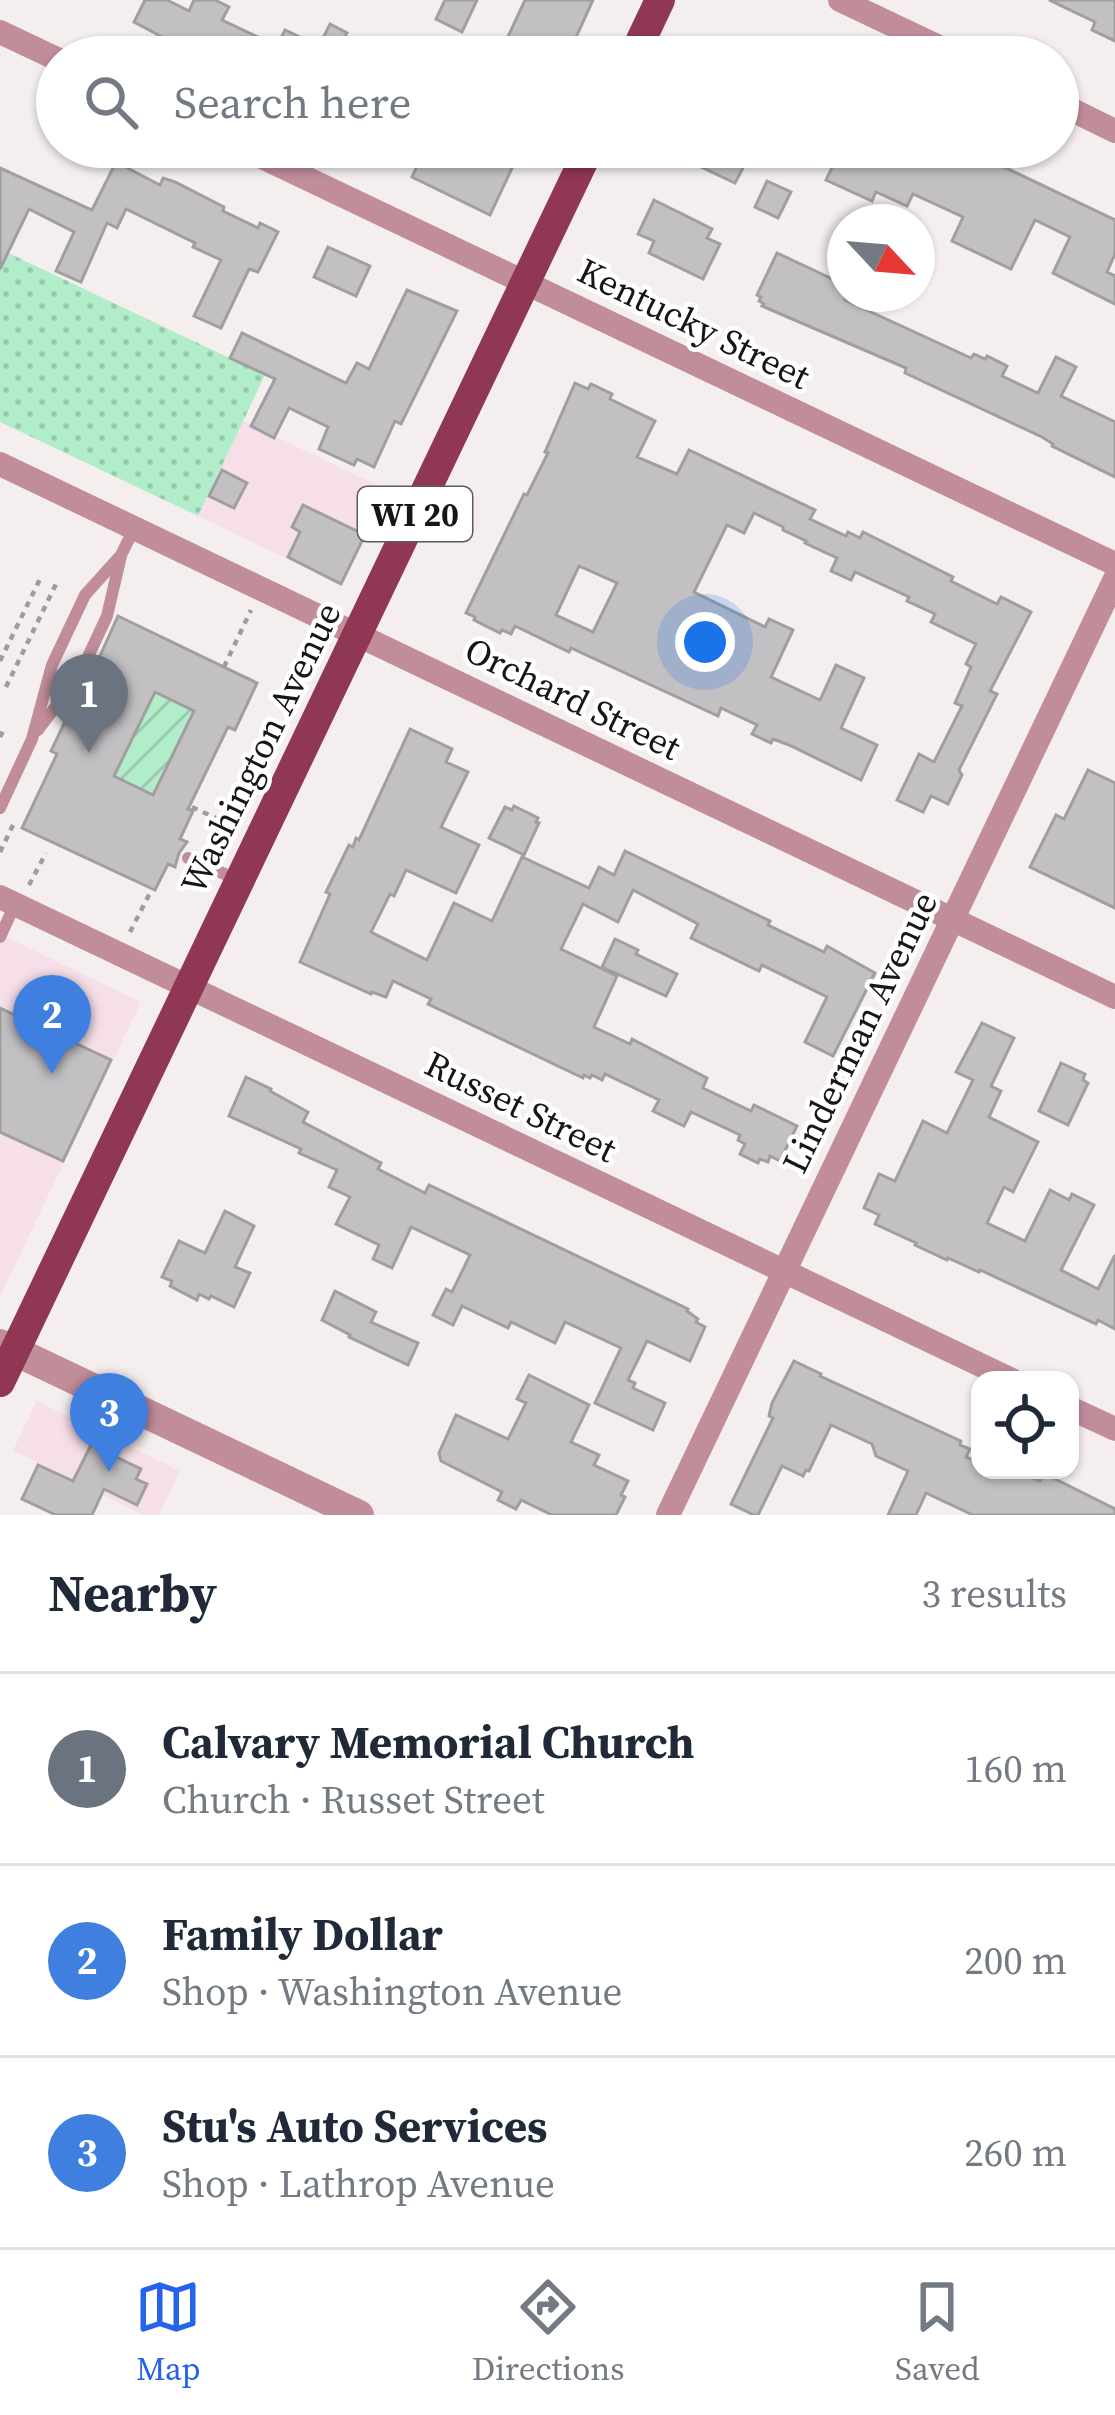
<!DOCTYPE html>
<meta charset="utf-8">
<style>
body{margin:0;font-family:"Source Serif 4",serif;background:#f2f2f3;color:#1f2937}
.controls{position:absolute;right:36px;bottom:36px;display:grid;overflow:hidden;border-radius:24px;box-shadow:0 3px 9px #0004}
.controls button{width:108px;height:108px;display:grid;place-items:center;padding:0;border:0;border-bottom:3px solid #e0e1e3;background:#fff;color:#1f2937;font:60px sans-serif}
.compass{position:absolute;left:827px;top:204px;width:108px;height:108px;border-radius:50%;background:#fff;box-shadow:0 3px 9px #0004;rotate:116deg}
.you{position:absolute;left:705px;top:642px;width:42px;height:42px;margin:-30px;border:9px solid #fff;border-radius:50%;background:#1a73e8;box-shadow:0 0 0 18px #1a73e833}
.badge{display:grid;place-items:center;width:78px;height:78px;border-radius:50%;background:#2563eb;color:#fff;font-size:39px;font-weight:700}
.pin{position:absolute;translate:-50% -99px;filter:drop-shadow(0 3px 6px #0008)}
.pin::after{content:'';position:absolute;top:63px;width:42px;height:36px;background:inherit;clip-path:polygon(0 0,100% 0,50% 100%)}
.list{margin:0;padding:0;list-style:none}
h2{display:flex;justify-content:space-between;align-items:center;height:156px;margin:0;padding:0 48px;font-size:51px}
h2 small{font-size:39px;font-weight:400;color:#747a83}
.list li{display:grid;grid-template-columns:78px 1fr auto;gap:36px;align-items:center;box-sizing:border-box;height:192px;padding:0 48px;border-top:3px solid #e0e1e3}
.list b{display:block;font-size:45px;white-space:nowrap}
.list p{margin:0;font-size:39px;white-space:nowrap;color:#747a83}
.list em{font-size:39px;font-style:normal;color:#747a83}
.icon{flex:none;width:66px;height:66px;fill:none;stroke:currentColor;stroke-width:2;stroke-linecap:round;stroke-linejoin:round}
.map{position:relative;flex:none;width:1115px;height:1515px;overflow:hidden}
.search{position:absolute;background:#fff;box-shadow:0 3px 9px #0004;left:36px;right:36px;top:36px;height:132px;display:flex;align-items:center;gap:30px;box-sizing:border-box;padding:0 42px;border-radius:66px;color:#747a83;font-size:45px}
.sheet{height:732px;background:#fff}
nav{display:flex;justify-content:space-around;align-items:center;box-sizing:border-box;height:168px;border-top:3px solid #e0e1e3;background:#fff;font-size:33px;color:#747a83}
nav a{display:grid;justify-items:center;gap:6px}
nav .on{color:#2563eb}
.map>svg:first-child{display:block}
</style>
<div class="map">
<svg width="1115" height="1515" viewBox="0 0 1115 1515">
<defs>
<pattern id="grass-dots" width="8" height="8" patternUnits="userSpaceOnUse" patternTransform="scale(3)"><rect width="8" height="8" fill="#b2edc9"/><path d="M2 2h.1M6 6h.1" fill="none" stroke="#98caac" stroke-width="1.8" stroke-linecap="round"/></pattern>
<pattern id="garden-furrows" width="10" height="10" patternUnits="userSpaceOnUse" patternTransform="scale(3)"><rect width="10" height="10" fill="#b2edc9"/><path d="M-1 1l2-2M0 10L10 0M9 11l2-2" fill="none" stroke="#98caac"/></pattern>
</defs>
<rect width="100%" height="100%" fill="#f4efee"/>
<g fill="#f7dfea">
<path d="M243 421 387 490 341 585 198 516Z"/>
<path d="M0 934 141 1002 0 1296Z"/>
<path d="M37 1401 180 1471 159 1515H143L13 1450Z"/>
</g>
<path fill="url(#grass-dots)" d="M0 249 265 375 198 516 0 422Z"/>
<path fill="url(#garden-furrows)" d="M155 692 194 711 153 795 114 776Z"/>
<g fill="#c3c0c3" stroke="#a19ea1" stroke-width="3" fill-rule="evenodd">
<path d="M145 0H167L189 11 194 0H215L229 7 222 20 277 46 285 30 319 46 330 24 347 33 336 54 342 57H183L187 50 134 22Z"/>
<path d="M445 0H477L462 32 436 19Z"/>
<path d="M525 0H593L567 57H529L512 49 514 44 506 41Z"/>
<path d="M1049 0H1115V41L1092 30 1095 22Z"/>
<path d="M379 147H441L475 164 483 147H522L490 215 412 177 417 166Z"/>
<path d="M659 147H741L736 157 746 162 735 183Z"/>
<path d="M842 147H911L949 165 958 147H962L1115 220V254L1107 272 1115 276V304L1053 273 1070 237 1035 220 1011 269 952 241 963 217 913 194 907 206 876 192 872 201 826 180Z"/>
<path d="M116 162 160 185 163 178 175 182 224 207 223 211 258 228 260 223 278 232 258 272 249 269 221 328 194 316 221 260 193 247 195 243 126 209 117 228 107 223 81 282 56 271 74 232 29 209 0 269V168L92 210Z"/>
<path d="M767 181 791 192 778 218 755 207Z"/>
<path d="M654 200 712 229 707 238 720 244 703 279 649 253 654 241 638 234Z"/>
<path d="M328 247 370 266 356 296 314 277Z"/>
<path d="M777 253 845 285V300L971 358 974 354 985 359 987 356 1007 366 1002 376 1038 393 1056 357 1076 367 1061 396 1115 422V477L1052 446 1053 444 1042 437 905 373 906 368 762 306 764 304 759 301 761 297 757 295Z"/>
<path d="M407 290 457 311 401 424 395 421 374 467 357 459 354 465 319 449 328 427 289 408 274 438 251 426 275 379 230 358 242 333 346 383 357 363 369 369Z"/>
<path d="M575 383 588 389 591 384 612 394 610 399 655 421 637 457 677 474 689 450 815 510 810 519 846 536 848 532 860 538 863 532 953 577 951 581 997 604 1001 597 1031 612 990 691 997 694 959 770 962 775 948 804 931 796 923 812 897 800 919 754 934 762 962 706 955 703 971 667 966 664 976 644 931 622 935 614 907 601 909 597 855 572 851 580 831 571 837 558 805 543 806 541 783 530V527L754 513 744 533 727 525 694 592 765 627 769 619 793 630 771 677 820 700 836 665 864 678 841 728 877 745 861 780 789 745 773 739 771 743 752 734 757 725 721 708 718 716 571 648 569 652 515 626 511 634 502 630 500 633 474 620 475 617 466 613 524 494 527 495 548 453 545 452ZM579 566 617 583 593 632 556 615Z"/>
<path d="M222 470 247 483 234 508 209 496Z"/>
<path d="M303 505 365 535 341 584 288 557 300 532 292 527Z"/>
<path d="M118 616 257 683 235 730 228 727 188 809 193 811 180 839 187 842 179 853 175 867 168 864 155 890 22 828 57 754 51 751 78 694 90 678ZM155 692 194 711 153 795 114 776Z"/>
<path d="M410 729 452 749 446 762 468 772 441 827 479 845 456 893 406 870 394 896 390 894 371 932 427 960 454 903 492 921 522 857 589 888 599 867 614 875 625 851 770 921 768 925 824 952 827 946 875 973 833 1056 805 1042 827 997 762 965 759 971 691 938 698 924 633 890 618 922 583 904 561 949 617 976 594 1027 630 1044 632 1039 707 1078 703 1088 751 1111 754 1105 797 1126 780 1161 770 1156 768 1162 760 1159 758 1163 740 1154 745 1144 738 1140 740 1135 691 1112 684 1126 653 1111 659 1100 605 1074 602 1080 592 1075 590 1078 584 1075 583 1078 428 1004 431 999 393 981 386 997 372 992 371 994 300 962 330 894 326 892 349 845 353 847 356 838 359 840Z"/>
<path d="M1088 770 1115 783V908L1030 867 1056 815 1064 819Z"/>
<path d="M514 806 538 818 536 822 539 823 524 855 489 838 505 807 512 810Z"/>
<path d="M615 939 638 950 636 954 677 974 666 996 602 967Z"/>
<path d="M0 1008 111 1060 63 1161 0 1132Z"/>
<path d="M982 1023 1014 1038 991 1086 1001 1091 989 1117 1038 1142 1013 1192 1004 1187 987 1223 1025 1241 1050 1190 1069 1200 1072 1194 1094 1205 1061 1270 1098 1289 1115 1255V1329L1098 1320 1096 1324 980 1270 979 1272 948 1258 947 1260 915 1245 916 1243 875 1224 879 1215 864 1208 879 1174 895 1181 923 1121 947 1133 973 1080 956 1072Z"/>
<path d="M1061 1063 1085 1074 1083 1080 1088 1083 1068 1125 1039 1111Z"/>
<path d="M246 1077 271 1089 270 1091 308 1112 303 1122 381 1163 378 1169 425 1193 429 1185 688 1309 687 1311 698 1319 696 1322 705 1327 690 1361 647 1341 628 1380 635 1383 633 1388 665 1403 653 1430 595 1403 621 1348 565 1322 555 1343 511 1322 508 1328 462 1306 453 1325 433 1315 446 1289 452 1292 470 1255 411 1227 392 1268 373 1259 379 1245 336 1224 350 1197 329 1187 337 1170 299 1153 301 1149 229 1116Z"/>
<path d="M225 1211 254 1226 235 1267 250 1273 234 1307 211 1296 209 1299 199 1294 197 1300 170 1286 172 1281 162 1277 179 1241 205 1253Z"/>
<path d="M335 1291 376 1312 371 1322 418 1343 408 1365 349 1337 350 1335 322 1320Z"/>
<path d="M794 1361 821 1374 820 1376 961 1441 960 1445 970 1449 966 1457 980 1463V1470H1016L1040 1481 1045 1474 1115 1509V1515H973L926 1493 916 1515H888L908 1471 876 1456 872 1444 831 1425 809 1471 806 1470 803 1476 782 1466 758 1515H754L731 1504 773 1418 769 1416 772 1403Z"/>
<path d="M529 1375 589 1405 571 1442 599 1455 594 1465 628 1481 621 1495 625 1497 616 1515H552L521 1500 516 1509 498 1500 502 1492 441 1461 439 1453 456 1415 508 1439 526 1403 517 1399Z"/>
<path d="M91 1445 141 1469 136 1479 147 1484 137 1505 104 1489 92 1515H56L22 1499 38 1465 73 1481Z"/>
</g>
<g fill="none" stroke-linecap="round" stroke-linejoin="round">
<g stroke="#a09c9c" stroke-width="4.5" stroke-dasharray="6 6" stroke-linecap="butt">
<path d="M0 661 42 575"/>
<path d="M224 667 251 610"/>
<path d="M6 687 57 582"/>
<path d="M0 737 5 727"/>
<path d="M192 807 229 824"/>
<path d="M0 852 14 823"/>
<path d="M29 885 46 853"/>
<path d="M130 932 152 889"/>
</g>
<g stroke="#c18d9a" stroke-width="12">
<path d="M38 730 80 674 107 616 121 556"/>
<path d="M0 808 32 739 52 665 85 595 121 555 134 529"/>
<path d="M188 858 236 879"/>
<path d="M0 937 15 904"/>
</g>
<g stroke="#c18d9a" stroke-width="24">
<path d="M840 0 960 57"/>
<path d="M0 32 57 59"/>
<path d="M1058 103 1115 131"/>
<path d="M241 147 1115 564"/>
<path d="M0 464 1115 997"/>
<path d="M0 897 1012 1380"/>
<path d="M1070 1408 1115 1429"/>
<path d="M668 1515 1115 579"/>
</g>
<path stroke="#c18d9a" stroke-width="30" d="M0 1344 359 1515"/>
<g stroke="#903754" stroke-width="30">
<path d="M633 57 660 0"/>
<path d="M0 1382 590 147"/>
</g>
</g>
<g text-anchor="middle" stroke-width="9" stroke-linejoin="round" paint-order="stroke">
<rect fill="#fff" stroke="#5d5b5b" stroke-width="3" x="358" y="487" width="114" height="54" rx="9"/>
<g font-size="33" font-weight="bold" fill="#171515">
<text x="415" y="526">WI 20</text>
</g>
<g font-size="36" fill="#171515" stroke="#fff">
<text transform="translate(694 323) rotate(26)" y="13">Kentucky Street</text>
<text transform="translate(573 698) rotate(26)" y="13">Orchard Street</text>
<text transform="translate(260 748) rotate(-64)" y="13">Washington Avenue</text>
<text transform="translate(859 1032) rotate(-64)" y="13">Linderman Avenue</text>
<text transform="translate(521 1106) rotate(26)" y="13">Russet Street</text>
</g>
</g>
</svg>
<div class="controls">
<button><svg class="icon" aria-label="locate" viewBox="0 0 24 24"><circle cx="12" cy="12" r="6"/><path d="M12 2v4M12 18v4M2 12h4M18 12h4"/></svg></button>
</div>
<svg class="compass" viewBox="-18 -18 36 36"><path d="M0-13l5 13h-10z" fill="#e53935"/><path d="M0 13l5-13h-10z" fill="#747a83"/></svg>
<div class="you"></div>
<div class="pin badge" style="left:89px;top:753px;background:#6b7280">1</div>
<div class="pin badge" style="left:52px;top:1074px;background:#3f7fe0">2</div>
<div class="pin badge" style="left:109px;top:1472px;background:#3f7fe0">3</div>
<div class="search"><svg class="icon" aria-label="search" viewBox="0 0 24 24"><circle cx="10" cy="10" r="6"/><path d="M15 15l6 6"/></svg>Search here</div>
</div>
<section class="sheet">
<h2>Nearby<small>3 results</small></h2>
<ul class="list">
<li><span class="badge" style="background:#6b7280">1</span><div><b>Calvary Memorial Church</b><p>Church · Russet Street</p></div><em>160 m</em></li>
<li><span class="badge" style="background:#3f7fe0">2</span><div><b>Family Dollar</b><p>Shop · Washington Avenue</p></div><em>200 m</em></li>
<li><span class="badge" style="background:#3f7fe0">3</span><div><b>Stu's Auto Services</b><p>Shop · Lathrop Avenue</p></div><em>260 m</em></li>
</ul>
</section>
<nav>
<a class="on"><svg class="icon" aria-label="map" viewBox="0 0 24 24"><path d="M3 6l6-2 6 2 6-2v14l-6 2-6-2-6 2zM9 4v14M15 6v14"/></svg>Map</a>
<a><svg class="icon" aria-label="directions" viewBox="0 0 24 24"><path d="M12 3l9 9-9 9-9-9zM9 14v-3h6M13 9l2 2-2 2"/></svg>Directions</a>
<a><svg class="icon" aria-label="saved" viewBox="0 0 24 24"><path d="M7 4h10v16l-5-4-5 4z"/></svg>Saved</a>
</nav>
